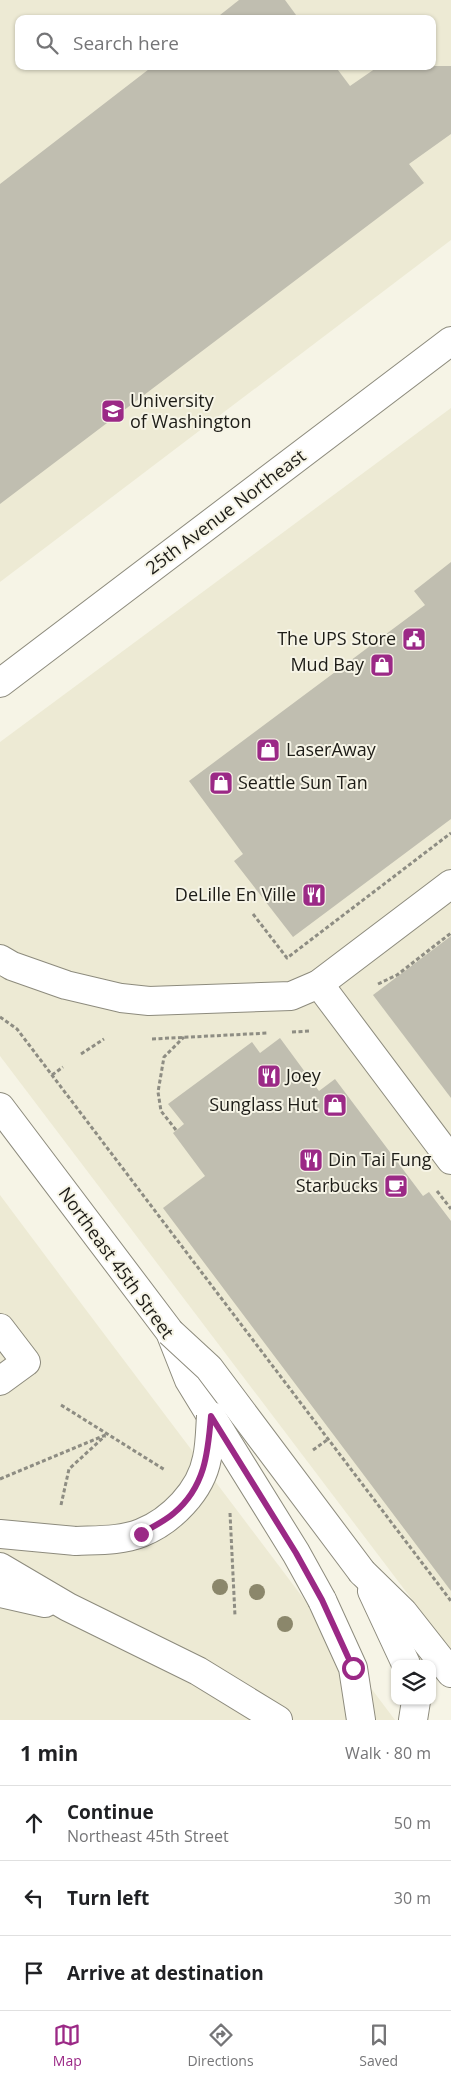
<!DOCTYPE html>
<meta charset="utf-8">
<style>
body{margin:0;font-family:"Open Sans",sans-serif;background:#f2f2f2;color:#202124}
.controls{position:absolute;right:15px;bottom:15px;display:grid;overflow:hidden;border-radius:10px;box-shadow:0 1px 4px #0004}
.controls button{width:45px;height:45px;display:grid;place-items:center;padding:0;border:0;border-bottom:1px solid #e0e0e0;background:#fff;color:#202124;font:25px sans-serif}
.stop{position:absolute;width:15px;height:15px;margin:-11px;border:4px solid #9b2986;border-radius:50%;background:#fff}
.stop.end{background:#9b2986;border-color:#fff;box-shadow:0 1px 5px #0008}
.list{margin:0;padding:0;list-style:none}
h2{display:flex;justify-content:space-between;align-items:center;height:65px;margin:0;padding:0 20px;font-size:21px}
h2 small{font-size:16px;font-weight:400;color:#757577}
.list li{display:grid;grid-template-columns:32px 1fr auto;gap:15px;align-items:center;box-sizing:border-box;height:75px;padding:0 20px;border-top:1px solid #e0e0e0}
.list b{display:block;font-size:19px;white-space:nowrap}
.list p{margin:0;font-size:16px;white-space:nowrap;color:#757577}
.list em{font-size:16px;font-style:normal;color:#757577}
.icon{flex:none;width:28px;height:28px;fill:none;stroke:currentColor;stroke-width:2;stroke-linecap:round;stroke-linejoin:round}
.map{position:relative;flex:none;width:451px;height:1720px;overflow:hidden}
.search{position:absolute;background:#fff;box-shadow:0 1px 4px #0004;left:15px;right:15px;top:15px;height:55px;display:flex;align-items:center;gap:12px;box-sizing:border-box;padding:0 18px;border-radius:10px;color:#757577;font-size:19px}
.sheet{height:290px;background:#fff}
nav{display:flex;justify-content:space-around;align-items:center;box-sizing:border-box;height:70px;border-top:1px solid #e0e0e0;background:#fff;font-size:14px;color:#757577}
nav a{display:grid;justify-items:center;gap:2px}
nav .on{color:#9b2986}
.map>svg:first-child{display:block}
</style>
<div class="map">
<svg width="451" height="1720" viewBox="0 0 451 1720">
<rect width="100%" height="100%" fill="#f6f4e6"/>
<g fill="#edead4" fill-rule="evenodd">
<path d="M0 0H451V240L0 582ZM19 19H432V66H19Z"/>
<path d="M451 408V1651L0 1056V742Z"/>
<path d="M0 1195 68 1286 395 1720H0Z"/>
</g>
<g fill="#c0beb0">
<path d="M239 0H285L299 19H215Z"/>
<path d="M153 66H335L350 86 379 66H451V134L409 164 424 183 0 504V184Z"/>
<path d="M451 562V819L293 937 234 861 243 854 189 781 425 605 414 591Z"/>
<path d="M451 936V1098L373 995Z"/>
<path d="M280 1038 319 1091 335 1079 423 1196 429 1192 451 1221V1591L163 1208 205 1176 173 1133 184 1124 168 1104 252 1042 260 1053Z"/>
</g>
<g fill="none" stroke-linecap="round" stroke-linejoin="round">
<g stroke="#8d8b7d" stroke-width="30">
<g id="minor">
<path d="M0 959 12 966 66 985 121 998 149 1001 291 996 319 984 451 884"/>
<path d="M319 984 451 1160"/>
<path d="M0 1328 26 1362 0 1381"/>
</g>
</g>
<g stroke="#8d8b7d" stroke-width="30">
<g id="major">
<path d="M0 683 451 341"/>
<path d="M0 1107 170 1332 189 1380 211 1416"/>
<path d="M0 1534 76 1541"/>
<path d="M0 1567 68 1607 198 1671 278 1720"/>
<path d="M362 1572 403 1612 451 1673"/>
<path d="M372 1591 406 1664"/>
<path d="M0 1593 45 1603"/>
<path d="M322 1600 353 1668 361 1720"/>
<path d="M413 1720 416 1701"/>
</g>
</g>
<g stroke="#8e8d83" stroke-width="3" stroke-dasharray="4 2.5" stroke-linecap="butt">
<path d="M253 914 287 958 451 833"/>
<path d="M378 984 397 975 451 933"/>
<path d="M0 1017 17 1029 451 1601"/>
<path d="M292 1032 311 1031"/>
<path d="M152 1039 268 1033"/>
<path d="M81 1054 104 1039"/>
<path d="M52 1075 63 1067"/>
<path d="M176 1130 161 1111 158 1092 164 1057 184 1037"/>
<path d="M437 1191 451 1209"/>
<path d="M61 1405 165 1470"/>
<path d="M313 1450 327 1440"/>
<path d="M0 1479 108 1434"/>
<path d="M61 1505 69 1469 105 1436"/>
<path d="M230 1513 235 1616"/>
</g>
<use href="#minor" stroke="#fff" stroke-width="28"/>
<use href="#major" stroke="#fff" stroke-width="28"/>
<g stroke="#8d8b7d" stroke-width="30" stroke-linecap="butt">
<g id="major-bridge">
<path d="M170 1332 209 1368 362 1572"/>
<path d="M211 1416 296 1553 322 1600"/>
<path d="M76 1541C97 1540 121 1541 141 1533 171 1521 201 1491 207 1458 210 1445 210 1430 211 1416"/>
</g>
</g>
<use href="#major-bridge" stroke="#fff" stroke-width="28"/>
</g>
<g fill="#8b876b">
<circle cx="220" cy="1587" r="8"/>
<circle cx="257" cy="1592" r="8"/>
<circle cx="285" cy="1624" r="8"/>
</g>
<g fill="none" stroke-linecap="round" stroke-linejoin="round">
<path stroke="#9b2986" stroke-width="6" d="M141 1534C152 1527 165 1521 174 1513 205 1487 208 1453 211 1416L296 1553 322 1600 353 1668"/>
</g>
<defs>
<g id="university-square" transform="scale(1.25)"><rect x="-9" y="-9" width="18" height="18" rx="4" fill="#9b2986" stroke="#f6f4e6"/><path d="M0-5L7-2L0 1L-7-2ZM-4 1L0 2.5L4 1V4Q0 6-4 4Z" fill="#fff"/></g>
<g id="civic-square" transform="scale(1.25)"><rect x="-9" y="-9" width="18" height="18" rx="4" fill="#9b2986" stroke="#f6f4e6"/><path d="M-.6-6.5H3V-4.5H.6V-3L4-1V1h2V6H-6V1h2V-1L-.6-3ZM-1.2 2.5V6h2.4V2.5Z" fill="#fff"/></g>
<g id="shop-square" transform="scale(1.25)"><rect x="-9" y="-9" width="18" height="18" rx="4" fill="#9b2986" stroke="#f6f4e6"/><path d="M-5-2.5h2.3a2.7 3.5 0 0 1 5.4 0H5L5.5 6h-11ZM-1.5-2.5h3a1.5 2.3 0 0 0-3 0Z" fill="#fff"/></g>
<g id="restaurant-square" transform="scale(1.25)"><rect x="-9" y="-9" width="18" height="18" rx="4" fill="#9b2986" stroke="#f6f4e6"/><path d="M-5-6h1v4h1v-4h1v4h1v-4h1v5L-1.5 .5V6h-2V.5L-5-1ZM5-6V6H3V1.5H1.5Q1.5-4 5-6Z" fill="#fff"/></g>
<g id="cafe-square" transform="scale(1.25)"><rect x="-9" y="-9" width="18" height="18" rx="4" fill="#9b2986" stroke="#f6f4e6"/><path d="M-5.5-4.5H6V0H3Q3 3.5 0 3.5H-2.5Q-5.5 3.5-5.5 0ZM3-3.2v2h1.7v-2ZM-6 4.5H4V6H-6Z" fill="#fff"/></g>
</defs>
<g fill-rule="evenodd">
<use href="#university-square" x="113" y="411"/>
<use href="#civic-square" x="414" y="639"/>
<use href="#shop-square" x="382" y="665"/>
<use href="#shop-square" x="268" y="750"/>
<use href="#shop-square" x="221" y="783"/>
<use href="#restaurant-square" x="314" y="895"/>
<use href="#restaurant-square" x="269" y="1076"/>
<use href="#shop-square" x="335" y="1105"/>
<use href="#restaurant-square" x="311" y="1160"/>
<use href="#cafe-square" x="396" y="1186"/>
</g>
<g text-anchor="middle" stroke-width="4" stroke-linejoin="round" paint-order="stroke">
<g font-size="18" fill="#1d1c17" stroke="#f6f4e6" text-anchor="start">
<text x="130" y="407">University<tspan x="130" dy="21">of Washington</tspan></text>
<text x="396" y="645" text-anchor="end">The UPS Store</text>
<text x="364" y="671" text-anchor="end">Mud Bay</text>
<text x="286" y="756">LaserAway</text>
<text x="238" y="789">Seattle Sun Tan</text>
<text x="296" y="901" text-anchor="end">DeLille En Ville</text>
<text x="286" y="1082">Joey</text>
<text x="318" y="1111" text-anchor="end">Sunglass Hut</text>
<text x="328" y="1166">Din Tai Fung</text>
<text x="378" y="1192" text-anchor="end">Starbucks</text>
</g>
<g font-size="18" fill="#1d1c17" stroke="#f6f4e6">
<text transform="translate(226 512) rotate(-37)" y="6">25th Avenue Northeast</text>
<text transform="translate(116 1263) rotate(54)" y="6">Northeast 45th Street</text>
</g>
</g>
</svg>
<div class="controls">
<button><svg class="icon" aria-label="layers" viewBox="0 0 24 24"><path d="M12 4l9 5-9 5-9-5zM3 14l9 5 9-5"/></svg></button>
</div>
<div class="stop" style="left:353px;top:1668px"></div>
<div class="stop end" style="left:141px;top:1534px"></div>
<div class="search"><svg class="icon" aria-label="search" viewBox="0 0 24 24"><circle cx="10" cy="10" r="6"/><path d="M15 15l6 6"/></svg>Search here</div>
</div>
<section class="sheet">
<h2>1 min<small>Walk · 80 m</small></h2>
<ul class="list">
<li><svg class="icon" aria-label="ahead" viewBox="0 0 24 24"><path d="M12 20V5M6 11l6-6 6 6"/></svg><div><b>Continue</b><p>Northeast 45th Street</p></div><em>50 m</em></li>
<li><svg class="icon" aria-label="left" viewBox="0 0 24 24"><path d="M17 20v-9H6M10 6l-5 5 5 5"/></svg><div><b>Turn left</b></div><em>30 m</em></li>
<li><svg class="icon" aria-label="arrive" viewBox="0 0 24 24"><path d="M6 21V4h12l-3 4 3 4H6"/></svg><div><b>Arrive at destination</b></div></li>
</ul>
</section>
<nav>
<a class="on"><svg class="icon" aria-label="map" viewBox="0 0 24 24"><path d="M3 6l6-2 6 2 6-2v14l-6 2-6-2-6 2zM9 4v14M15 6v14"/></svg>Map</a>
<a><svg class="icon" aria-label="directions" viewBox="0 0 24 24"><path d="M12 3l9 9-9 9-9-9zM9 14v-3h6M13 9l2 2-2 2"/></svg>Directions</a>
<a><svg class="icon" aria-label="saved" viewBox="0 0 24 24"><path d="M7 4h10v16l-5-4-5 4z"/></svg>Saved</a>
</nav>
